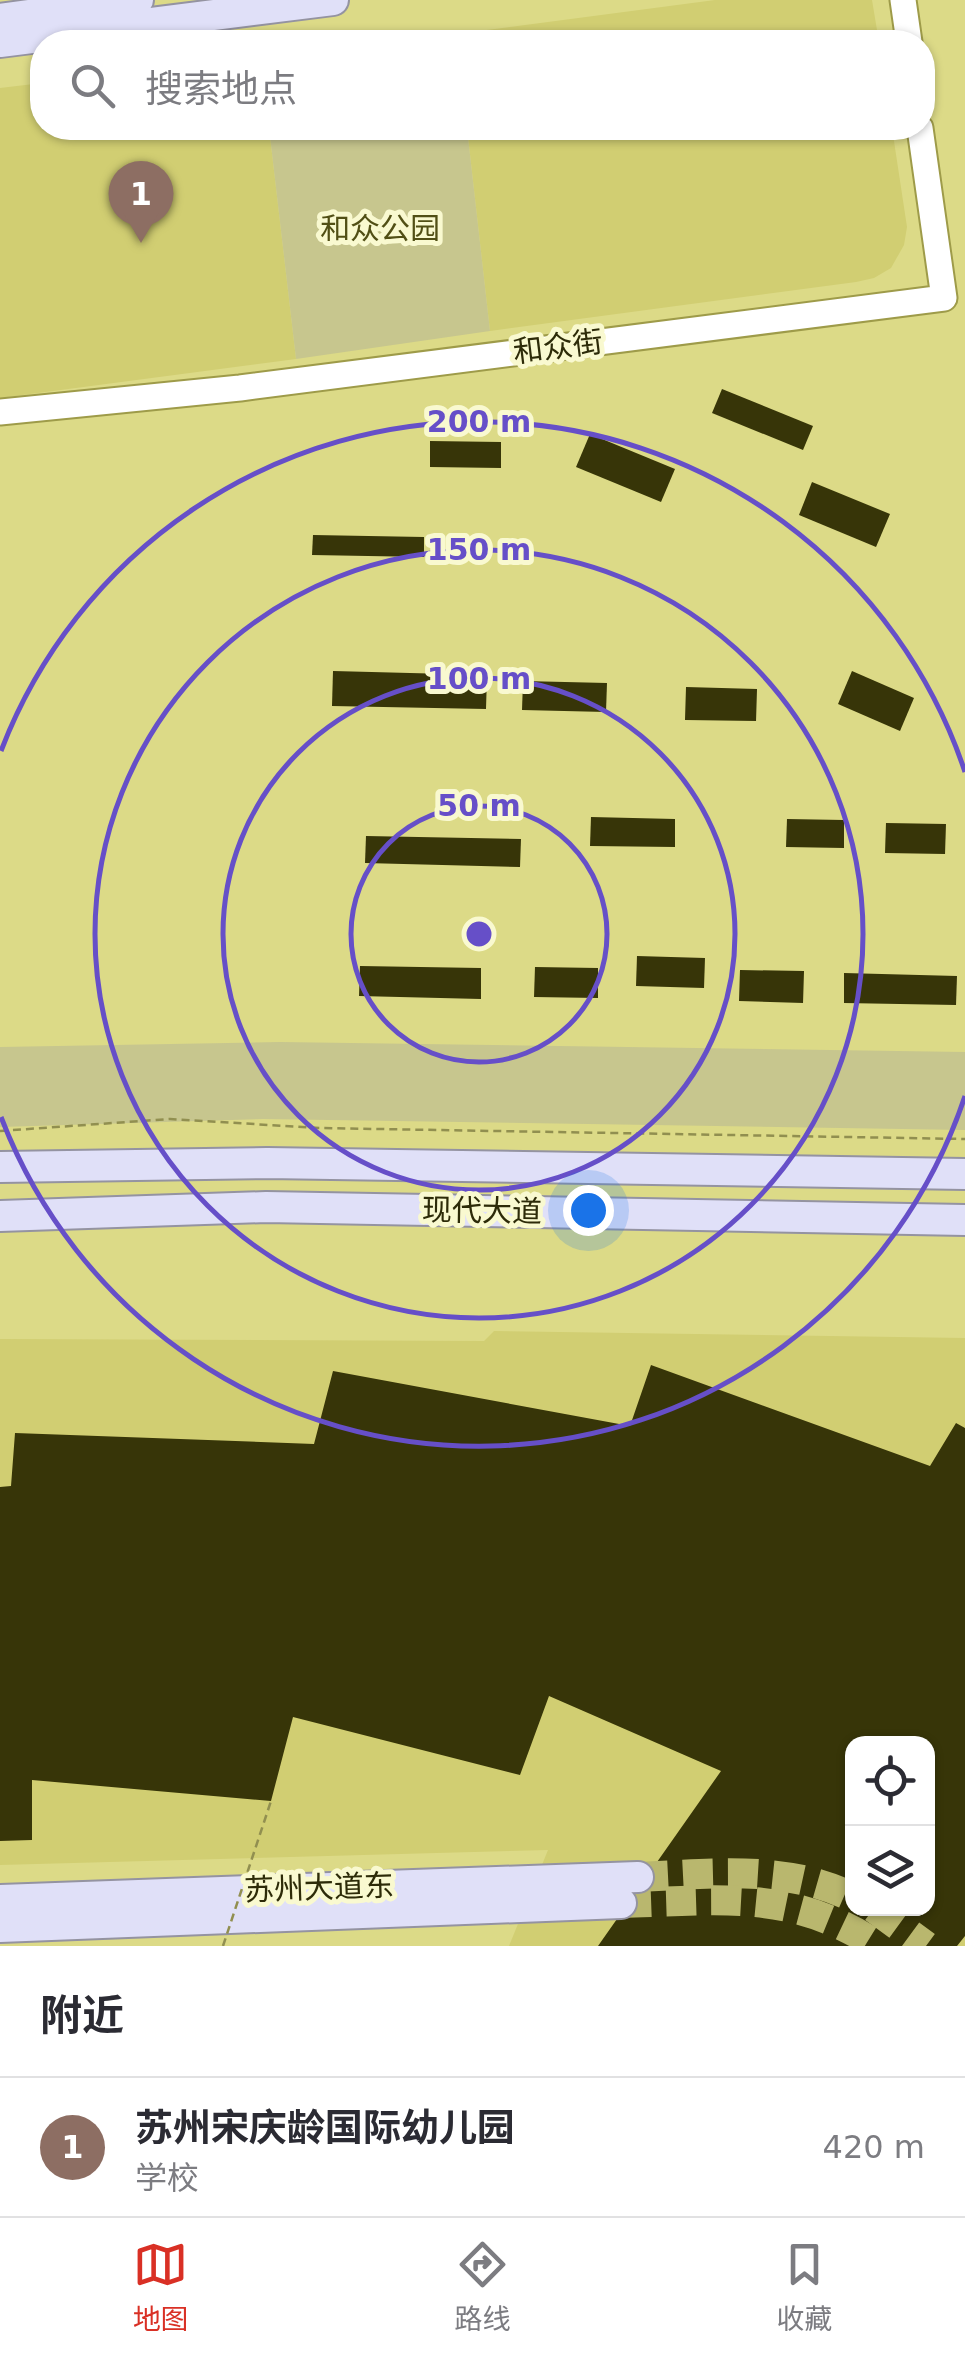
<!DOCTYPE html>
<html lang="zh">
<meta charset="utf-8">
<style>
body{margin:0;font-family:"DejaVu Sans","Noto Sans SC",sans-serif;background:#f2f2f3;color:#2b2b33}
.controls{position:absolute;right:30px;bottom:30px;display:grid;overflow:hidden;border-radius:20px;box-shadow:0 2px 8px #0004}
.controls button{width:90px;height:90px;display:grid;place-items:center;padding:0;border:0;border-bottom:2px solid #e1e1e2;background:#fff;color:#2b2b33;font:50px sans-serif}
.you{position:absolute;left:588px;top:1210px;width:35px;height:35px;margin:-25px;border:8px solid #fff;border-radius:50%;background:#1a73e8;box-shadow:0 0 0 15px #1a73e833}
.badge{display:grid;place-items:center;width:65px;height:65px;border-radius:50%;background:#d93025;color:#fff;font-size:32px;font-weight:700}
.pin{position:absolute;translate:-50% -82px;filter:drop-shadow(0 2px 5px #0008)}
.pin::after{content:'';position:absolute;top:52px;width:35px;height:30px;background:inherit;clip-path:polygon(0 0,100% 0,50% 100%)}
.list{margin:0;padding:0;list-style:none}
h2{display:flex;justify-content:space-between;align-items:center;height:130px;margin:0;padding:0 40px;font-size:42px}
h2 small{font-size:32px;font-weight:400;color:#7c7c81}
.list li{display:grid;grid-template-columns:65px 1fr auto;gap:30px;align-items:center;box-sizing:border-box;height:140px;padding:0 40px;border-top:2px solid #e1e1e2}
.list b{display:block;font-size:38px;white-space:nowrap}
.list p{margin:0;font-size:32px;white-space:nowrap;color:#7c7c81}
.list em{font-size:32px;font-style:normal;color:#7c7c81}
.icon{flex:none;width:55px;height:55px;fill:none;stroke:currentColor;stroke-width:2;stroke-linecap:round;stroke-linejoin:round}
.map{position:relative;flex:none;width:965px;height:1946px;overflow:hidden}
.search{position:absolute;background:#fff;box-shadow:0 2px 8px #0004;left:30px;right:30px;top:30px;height:110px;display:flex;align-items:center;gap:25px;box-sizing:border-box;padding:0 35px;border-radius:40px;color:#7c7c81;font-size:38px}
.sheet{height:270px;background:#fff}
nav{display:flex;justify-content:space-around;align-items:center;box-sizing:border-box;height:140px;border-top:2px solid #e1e1e2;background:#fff;font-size:28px;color:#7c7c81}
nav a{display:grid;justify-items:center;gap:5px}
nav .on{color:#d93025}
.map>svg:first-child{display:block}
</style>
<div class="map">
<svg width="965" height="1946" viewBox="0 0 965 1946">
<rect width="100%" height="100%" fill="#dcda87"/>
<g fill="#d1ce72" fill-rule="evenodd">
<path d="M715 0H872L879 42H457L456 34Z"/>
<path d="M42 83V128H269L296 359 0 398V88Z"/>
<path d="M467 128H892L907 227 904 245 891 268 874 278 856 282 490 331Z"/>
<path d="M494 1331 965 1338V1946H509L548 1850 0 1865V1339L484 1341ZM852 1744H928V1908H852Z"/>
</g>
<g fill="#c7c68e">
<path d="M269 128H467L490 331 296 359Z"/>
<path d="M280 1042 965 1052V1130L263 1119 0 1127V1047Z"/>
</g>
<g fill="#373508" fill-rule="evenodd">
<path d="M722 389 813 426 803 450 712 413Z"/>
<path d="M590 434 675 469 661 502 576 467Z"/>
<path d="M430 441 501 442V468L430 467Z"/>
<path d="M812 482 890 514 876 547 799 515Z"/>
<path d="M313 535 424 537V557L312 555Z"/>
<path d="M333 671 487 675 486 709 332 706Z"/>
<path d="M852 671 914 698 900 731 838 704Z"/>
<path d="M523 681 607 683 606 712 522 710Z"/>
<path d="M686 687 757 689 756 721 685 720Z"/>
<path d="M591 817 675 819V847L590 846Z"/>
<path d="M787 819 844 820V848L786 847Z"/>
<path d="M886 823 946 824 945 854 885 853Z"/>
<path d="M366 836 521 839 520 867 365 863Z"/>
<path d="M637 956 705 958 704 988 636 986Z"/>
<path d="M360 966 481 968V999L359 996Z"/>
<path d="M535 967 598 968V998L534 997Z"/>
<path d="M740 970 804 971 803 1003 739 1001Z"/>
<path d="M844 973 957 976 956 1005 844 1003Z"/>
<path d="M651 1365 930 1466 956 1423 965 1428V1936L957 1946H598L721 1771 549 1696 520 1775 293 1717 271 1801 32 1780V1840L0 1841V1487L11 1486 15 1433 314 1444 333 1371 630 1426ZM852 1744H928V1908H852Z"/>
</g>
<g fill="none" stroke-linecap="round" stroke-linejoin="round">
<g stroke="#b9b76e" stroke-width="30" stroke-dasharray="30 15" stroke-linecap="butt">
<path d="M638 1877C711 1874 784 1864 852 1897"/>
<path d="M621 1903C720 1901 791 1888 878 1946"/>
<path d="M874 1908 926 1946"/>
</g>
<g stroke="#9e9b49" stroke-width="29">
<g id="minor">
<path d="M903 0 909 42"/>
<path d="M0 412 240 388 944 298 920 128"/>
</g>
</g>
<g stroke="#9493a1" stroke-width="34">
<g id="major">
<path d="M0 19 138 0"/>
<path d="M0 42 333 0"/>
<path d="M0 1167 267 1163 965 1174"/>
<path d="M0 1216 266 1207 965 1220"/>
<path d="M0 1900 638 1877"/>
<path d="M0 1927 621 1903"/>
</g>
</g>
<path stroke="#918f50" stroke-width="2.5" stroke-dasharray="8 5" stroke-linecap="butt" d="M0 1131 170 1119 319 1128 965 1139"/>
<use href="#minor" stroke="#fff" stroke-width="25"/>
<use href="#major" stroke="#e0e0f8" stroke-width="30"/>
<path stroke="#918f50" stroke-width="2.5" stroke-dasharray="8 5" stroke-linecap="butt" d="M223 1946 271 1801"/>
</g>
<g fill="none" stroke="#664fc8" stroke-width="5">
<circle cx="479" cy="934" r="128"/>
<circle cx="479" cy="934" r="256"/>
<circle cx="479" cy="934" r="384"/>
<path d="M965 1096A512 512 0 0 1 1 1117M1 751A512 512 0 0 1 965 772"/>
</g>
<g text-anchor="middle" stroke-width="10" stroke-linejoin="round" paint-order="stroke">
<g font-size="30" fill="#514f15" stroke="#f9f9d0">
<text x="380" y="239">和众公园</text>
</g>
<g font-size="30" fill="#2d2b08" stroke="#f9f9d0">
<text transform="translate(558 347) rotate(-7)" y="10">和众街</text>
<text transform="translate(482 1211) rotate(1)" y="10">现代大道</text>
<text transform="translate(319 1888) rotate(-2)" y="10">苏州大道东</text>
</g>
</g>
<circle cx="479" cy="934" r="15" fill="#664fc8" stroke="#f9f9d0" stroke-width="5"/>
<g font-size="30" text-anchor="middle" font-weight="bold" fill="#664fc8" stroke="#f9f9d0" stroke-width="10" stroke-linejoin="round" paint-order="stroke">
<text x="479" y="432">200 m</text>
<text x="479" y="560">150 m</text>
<text x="479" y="689">100 m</text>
<text x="479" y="816">50 m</text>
</g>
</svg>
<div class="controls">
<button><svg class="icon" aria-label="locate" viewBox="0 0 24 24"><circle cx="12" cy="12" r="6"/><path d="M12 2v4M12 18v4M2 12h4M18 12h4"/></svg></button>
<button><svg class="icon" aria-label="layers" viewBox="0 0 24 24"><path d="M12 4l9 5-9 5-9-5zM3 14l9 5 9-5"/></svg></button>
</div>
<div class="you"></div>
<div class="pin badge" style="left:141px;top:243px;background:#8d6e63">1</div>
<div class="search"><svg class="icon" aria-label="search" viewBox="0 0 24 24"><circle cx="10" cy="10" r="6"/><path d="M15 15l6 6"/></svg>搜索地点</div>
</div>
<section class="sheet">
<h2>附近<small></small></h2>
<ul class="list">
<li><span class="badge" style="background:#8d6e63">1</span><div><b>苏州宋庆龄国际幼儿园</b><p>学校</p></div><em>420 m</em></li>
</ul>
</section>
<nav>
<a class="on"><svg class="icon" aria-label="map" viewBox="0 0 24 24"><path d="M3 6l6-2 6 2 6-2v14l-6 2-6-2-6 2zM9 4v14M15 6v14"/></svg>地图</a>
<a><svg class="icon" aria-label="directions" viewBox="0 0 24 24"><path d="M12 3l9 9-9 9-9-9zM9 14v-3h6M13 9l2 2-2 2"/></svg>路线</a>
<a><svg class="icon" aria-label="saved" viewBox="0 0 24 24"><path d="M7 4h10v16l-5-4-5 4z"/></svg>收藏</a>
</nav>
